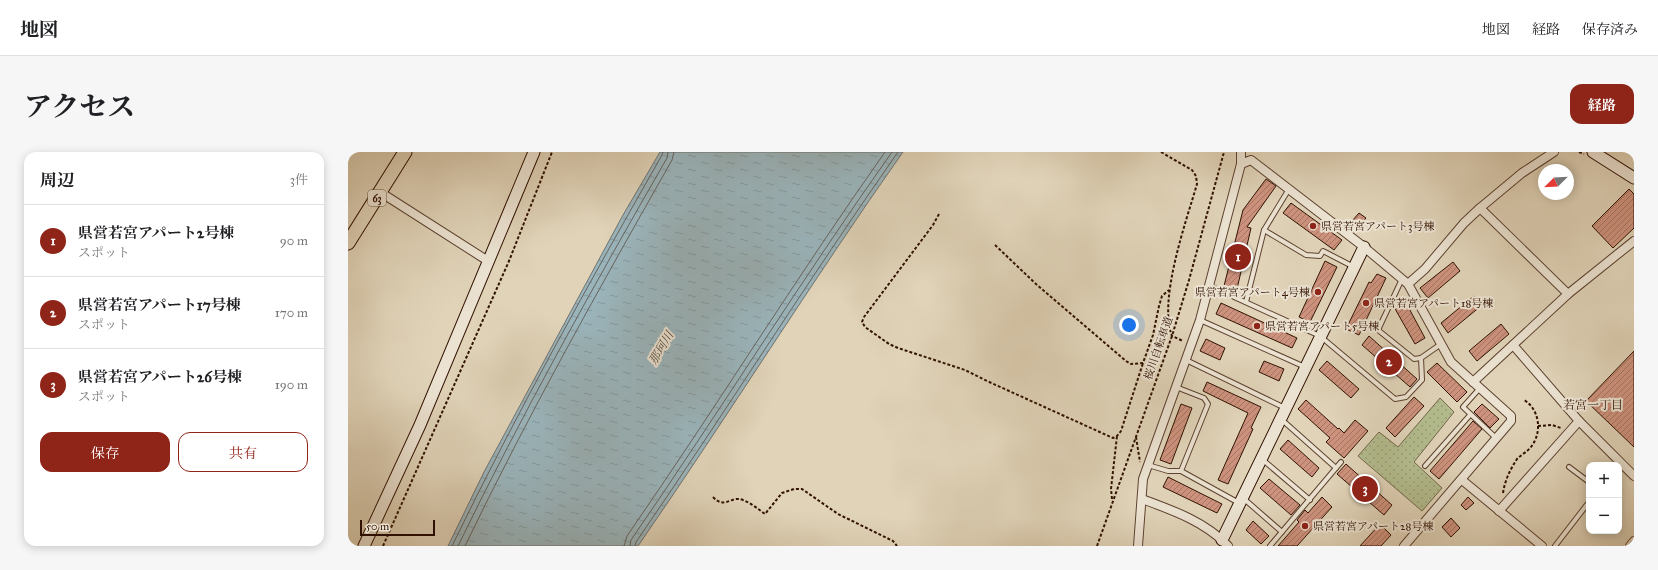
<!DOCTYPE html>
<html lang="ja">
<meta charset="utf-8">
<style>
body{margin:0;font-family:"IM FELL Great Primer","Noto Serif JP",serif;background:#f6f6f6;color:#202124}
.controls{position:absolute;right:12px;bottom:12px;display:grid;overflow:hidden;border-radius:8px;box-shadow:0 2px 10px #0003}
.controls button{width:36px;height:36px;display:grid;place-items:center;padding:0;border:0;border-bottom:1px solid #e0e0e0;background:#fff;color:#202124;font:20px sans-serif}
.compass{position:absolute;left:1190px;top:12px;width:36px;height:36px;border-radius:50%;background:#fff;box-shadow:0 2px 10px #0003;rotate:246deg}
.scale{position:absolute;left:12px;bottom:10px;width:75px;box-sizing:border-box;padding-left:4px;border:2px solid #311202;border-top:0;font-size:11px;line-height:14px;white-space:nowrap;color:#311202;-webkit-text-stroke:3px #ebe2d1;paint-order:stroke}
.you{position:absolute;left:781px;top:173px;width:14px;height:14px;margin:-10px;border:3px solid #fff;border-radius:50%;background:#1a73e8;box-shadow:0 0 0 6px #1a73e833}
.badge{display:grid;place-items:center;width:26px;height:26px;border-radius:50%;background:#8f2418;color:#fff;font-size:13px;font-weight:700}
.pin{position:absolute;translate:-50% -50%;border:2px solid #fff;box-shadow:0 1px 4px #0006}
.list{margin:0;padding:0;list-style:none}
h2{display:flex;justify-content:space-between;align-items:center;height:52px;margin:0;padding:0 16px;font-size:17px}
h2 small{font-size:13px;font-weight:400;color:#757577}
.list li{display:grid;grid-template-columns:26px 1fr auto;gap:12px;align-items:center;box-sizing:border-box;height:72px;padding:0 16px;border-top:1px solid #e0e0e0}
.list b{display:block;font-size:15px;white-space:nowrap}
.list p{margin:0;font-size:13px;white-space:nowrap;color:#757577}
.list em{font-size:13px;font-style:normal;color:#757577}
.actions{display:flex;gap:8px;padding:12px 16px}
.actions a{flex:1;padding:9px 0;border:1px solid #8f2418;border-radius:12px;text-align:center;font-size:14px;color:#8f2418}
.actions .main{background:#8f2418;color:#fff}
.map{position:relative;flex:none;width:1286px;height:394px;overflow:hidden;border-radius:12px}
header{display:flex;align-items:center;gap:24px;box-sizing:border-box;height:56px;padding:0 20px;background:#fff;border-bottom:1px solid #e0e0e0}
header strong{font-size:19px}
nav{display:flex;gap:22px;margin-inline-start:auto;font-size:14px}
.intro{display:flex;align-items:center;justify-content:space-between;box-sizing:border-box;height:96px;padding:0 24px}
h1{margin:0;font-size:28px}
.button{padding:10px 18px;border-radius:12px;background:#8f2418;color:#fff;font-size:14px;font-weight:700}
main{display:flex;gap:24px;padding:0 24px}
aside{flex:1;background:#fff;border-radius:12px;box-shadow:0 2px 10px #0003}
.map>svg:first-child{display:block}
</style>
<header>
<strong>地図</strong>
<nav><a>地図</a><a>経路</a><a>保存済み</a></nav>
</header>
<div class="intro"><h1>アクセス</h1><a class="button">経路</a></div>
<main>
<aside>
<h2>周辺<small>3件</small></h2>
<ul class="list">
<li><span class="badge">1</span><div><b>県営若宮アパート2号棟</b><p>スポット</p></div><em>90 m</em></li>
<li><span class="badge">2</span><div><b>県営若宮アパート17号棟</b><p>スポット</p></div><em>170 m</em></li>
<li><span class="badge">3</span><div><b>県営若宮アパート26号棟</b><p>スポット</p></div><em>190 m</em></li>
</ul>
<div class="actions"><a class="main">保存</a><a>共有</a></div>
</aside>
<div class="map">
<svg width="1286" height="394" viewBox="0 0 1286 394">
<defs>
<pattern id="park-dots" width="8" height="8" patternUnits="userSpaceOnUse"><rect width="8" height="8" fill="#b3bc8e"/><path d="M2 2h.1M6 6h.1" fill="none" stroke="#9aa179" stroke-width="1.8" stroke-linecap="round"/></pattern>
<pattern id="water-ripples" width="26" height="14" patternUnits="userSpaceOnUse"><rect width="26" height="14" fill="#9ab4bb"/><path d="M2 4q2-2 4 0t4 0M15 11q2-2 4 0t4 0" fill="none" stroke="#859a9f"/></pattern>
<pattern id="building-hatch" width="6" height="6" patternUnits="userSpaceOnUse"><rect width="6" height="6" fill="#cd927d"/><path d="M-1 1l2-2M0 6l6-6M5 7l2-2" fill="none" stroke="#a77664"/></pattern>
</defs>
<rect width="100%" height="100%" fill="#e0d3b8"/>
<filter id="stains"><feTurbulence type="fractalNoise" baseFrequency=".005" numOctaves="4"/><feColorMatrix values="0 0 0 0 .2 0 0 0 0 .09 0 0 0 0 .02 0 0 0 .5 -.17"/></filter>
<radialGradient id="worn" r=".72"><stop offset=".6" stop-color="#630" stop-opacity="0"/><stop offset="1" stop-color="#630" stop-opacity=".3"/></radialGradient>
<path fill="url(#park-dots)" stroke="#726748" d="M1092 246 1106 260 1066 310 1094 336 1074 359 1010 304 1031 280 1050 295Z"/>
<path fill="url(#water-ripples)" stroke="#707371" d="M312 0H555C464 129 380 264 290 394H100L136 320 275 63Z"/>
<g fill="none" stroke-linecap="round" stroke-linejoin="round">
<g stroke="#66635e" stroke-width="1">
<path d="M104 394C168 262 241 131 314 3L315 0"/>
<path d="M110 394C174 262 246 133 319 6L320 0"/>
<path d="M117 394C180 263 252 135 324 8L326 0"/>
<path d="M276 394 279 384C367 257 448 126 537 0"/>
<path d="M282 394 283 388C372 259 454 127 544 0"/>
<path d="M287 394 288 390C377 261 460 128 550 0"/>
</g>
</g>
<g fill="url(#building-hatch)" stroke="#311202">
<path d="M918 27 928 34 899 75 903 76 889 137 876 134 895 58Z"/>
<path d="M1281 37 1286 42V76L1265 96 1244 74Z"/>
<path d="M943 51 994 88 986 98 935 61Z"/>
<path d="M1011 61 1018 66 1011 74 1004 69Z"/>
<path d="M977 109 989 115 962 170 951 165Z"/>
<path d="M1105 110 1112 119 1080 146 1072 136Z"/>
<path d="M1029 122 1038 126 1011 183 998 177 1021 130 1023 131Z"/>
<path d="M1126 144 1133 154 1100 181 1093 171Z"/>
<path d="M1057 149 1077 186 1067 192 1046 155Z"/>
<path d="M873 151 949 186 944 196 868 162Z"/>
<path d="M1153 172 1161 182 1129 209 1121 199Z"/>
<path d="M1021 184 1069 227 1062 235 1014 193Z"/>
<path d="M858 187 877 196 872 208 852 199Z"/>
<path d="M1286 199V295L1238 249Z"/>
<path d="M916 209 936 217 931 229 911 220Z"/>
<path d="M979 209 1011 237 1003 246 971 218Z"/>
<path d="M1089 211 1119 240 1109 250 1079 220Z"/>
<path d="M859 230 913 255 903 276 905 277 880 332 870 328 900 261 855 239Z"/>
<path d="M1066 245 1076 254 1047 285 1038 276Z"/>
<path d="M958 248 990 277 991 276 996 281 1007 268 1020 279 996 306 978 290 982 286 950 257Z"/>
<path d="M833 252 844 256 823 312 812 308Z"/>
<path d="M1134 252 1151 267 1142 276 1126 260Z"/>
<path d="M1125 269 1134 277 1091 327 1082 319Z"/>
<path d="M940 288 971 316 964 325 932 297Z"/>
<path d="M998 312 1044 353 1036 363 989 322Z"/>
<path d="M820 325 874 352 869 361 815 335Z"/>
<path d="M921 327 952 353 943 363 912 336Z"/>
<path d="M974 345 984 355 949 394H930L951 370 949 368 957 358 960 361Z"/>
<path d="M1120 345 1126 351 1118 358 1113 353Z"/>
<path d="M1103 366 1112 376 1103 385 1094 375Z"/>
<path d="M905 369 921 384 913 392 898 378Z"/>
<path d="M1032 372 1043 383 1033 394H1012Z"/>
</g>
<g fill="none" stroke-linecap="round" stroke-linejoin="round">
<g stroke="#5d4230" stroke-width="6">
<g id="lane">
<path d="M916 78 958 103 972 104 975 99 1006 115"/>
<path d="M1054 127 1030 178 1066 207 1073 206 1093 192"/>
<path d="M862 134 972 184 1047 247 1058 245 1074 228 1073 206"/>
<path d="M898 150 916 78 941 37"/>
<path d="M852 168 957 215"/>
<path d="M838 208 937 256"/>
<path d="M828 235 856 246 860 252 833 319"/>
<path d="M1132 236 1115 255 1148 286"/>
<path d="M933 267 988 316"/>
<path d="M915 308 962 348"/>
<path d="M800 313 820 319H833L891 351"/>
<path d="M1077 314 1122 263"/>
<path d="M1221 315 1241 330"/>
<path d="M895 346 934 380"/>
<path d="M922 394 993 310"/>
<path d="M1207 394 1241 350"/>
</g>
</g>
<g stroke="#5d4230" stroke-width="10">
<g id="street">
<path d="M893 0V12"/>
<path d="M32 40 140 109"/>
<path d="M1132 56 1220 142"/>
<path d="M1060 132 1077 117 1116 71 1132 56 1174 21 1206 0"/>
<path d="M1165 193 1231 269 1286 324"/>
<path d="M1125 230 1220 142 1286 89"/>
<path d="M1114 328 1194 394"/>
<path d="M794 347C824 358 858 370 880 394"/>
<path d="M1151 359 1231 269"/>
<path d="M790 394 795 327 852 168 893 12 903 8 1016 95 1060 132 1103 210 1163 264V269L1056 394"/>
<path d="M1282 394 1286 389"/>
</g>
</g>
<g stroke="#311202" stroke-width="13">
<g id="secondary">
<path d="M1245 0 1286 26"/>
<path d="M874 388 1016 95"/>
<path d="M16 394 72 273 186 0"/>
</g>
</g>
<g stroke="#311202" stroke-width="15">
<path id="primary" d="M0 91 57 0"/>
</g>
<g stroke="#311202" stroke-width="2" stroke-dasharray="3 2" stroke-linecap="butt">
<path d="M813 0 844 18 848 24 849 32C838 70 810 148 824 184L835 189"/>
<path d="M1231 0 1236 2"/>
<path d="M591 62 585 73 516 165 514 170 517 175 541 192 550 196 617 218 639 229 765 286 769 284 773 279 795 211"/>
<path d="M647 93 688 132 778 209 783 212 795 211 805 183 811 154 814 144 821 138"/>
<path d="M1190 274 1204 273 1213 276"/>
<path d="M788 285 792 310"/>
<path d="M1155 341C1157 328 1162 318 1169 307 1174 302 1181 299 1185 292 1194 278 1191 257 1176 248"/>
<path d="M365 345C377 358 383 343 395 348 403 351 410 357 417 362L434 341 446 337H454L490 362 545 389 549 394"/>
<path d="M764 347 763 337 769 284"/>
<path d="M35 394 161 109 204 0"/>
<path d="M749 394 824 184 841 128 876 0"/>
</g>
<use href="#lane" stroke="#ebe2d1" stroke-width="4"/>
<use href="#street" stroke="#ebe2d1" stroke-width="8"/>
<use href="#secondary" stroke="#ebe2d1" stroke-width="11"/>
<use href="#primary" stroke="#e0d3b8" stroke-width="13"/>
</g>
<g fill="#8f2418" stroke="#ebe2d1" stroke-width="1.5">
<circle cx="965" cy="74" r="4"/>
<circle cx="970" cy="140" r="4"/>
<circle cx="1018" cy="151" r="4"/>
<circle cx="909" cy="174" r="4"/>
<circle cx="957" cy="374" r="4"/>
</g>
<g text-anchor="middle" stroke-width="4" stroke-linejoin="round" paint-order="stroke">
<rect fill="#ebe2d1" stroke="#695040" stroke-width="1" x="20" y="38" width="18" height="16" rx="3"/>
<g font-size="10" font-weight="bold" fill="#311202">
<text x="29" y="50">63</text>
</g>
<g font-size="11" fill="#311202" stroke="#ebe2d1" text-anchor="start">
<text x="973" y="78">県営若宮アパート3号棟</text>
<text x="962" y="144" text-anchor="end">県営若宮アパート4号棟</text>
<text x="1026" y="155">県営若宮アパート18号棟</text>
<text x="917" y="178">県営若宮アパート5号棟</text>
<text x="965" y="378">県営若宮アパート28号棟</text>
</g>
<g font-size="11" fill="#311202" stroke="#ebe2d1">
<text transform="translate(810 196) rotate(-71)" y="4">桜川自転車道</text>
</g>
<g font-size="12" font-style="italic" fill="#564b43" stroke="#ebe2d1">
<text transform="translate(313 196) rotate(-59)" y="4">那珂川</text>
</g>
<g font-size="12" fill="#311202" stroke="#ebe2d1">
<text x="1245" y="257">若宮一丁目</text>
</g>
</g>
<rect width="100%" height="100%" filter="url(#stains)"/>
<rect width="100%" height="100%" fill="url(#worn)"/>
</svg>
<div class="controls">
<button>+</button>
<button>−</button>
</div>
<svg class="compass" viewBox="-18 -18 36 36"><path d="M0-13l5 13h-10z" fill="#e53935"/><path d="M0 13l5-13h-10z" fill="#757577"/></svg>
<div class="scale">50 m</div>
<div class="you"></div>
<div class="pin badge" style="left:890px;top:105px">1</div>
<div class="pin badge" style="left:1041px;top:210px">2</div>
<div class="pin badge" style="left:1017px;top:337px">3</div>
</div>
</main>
